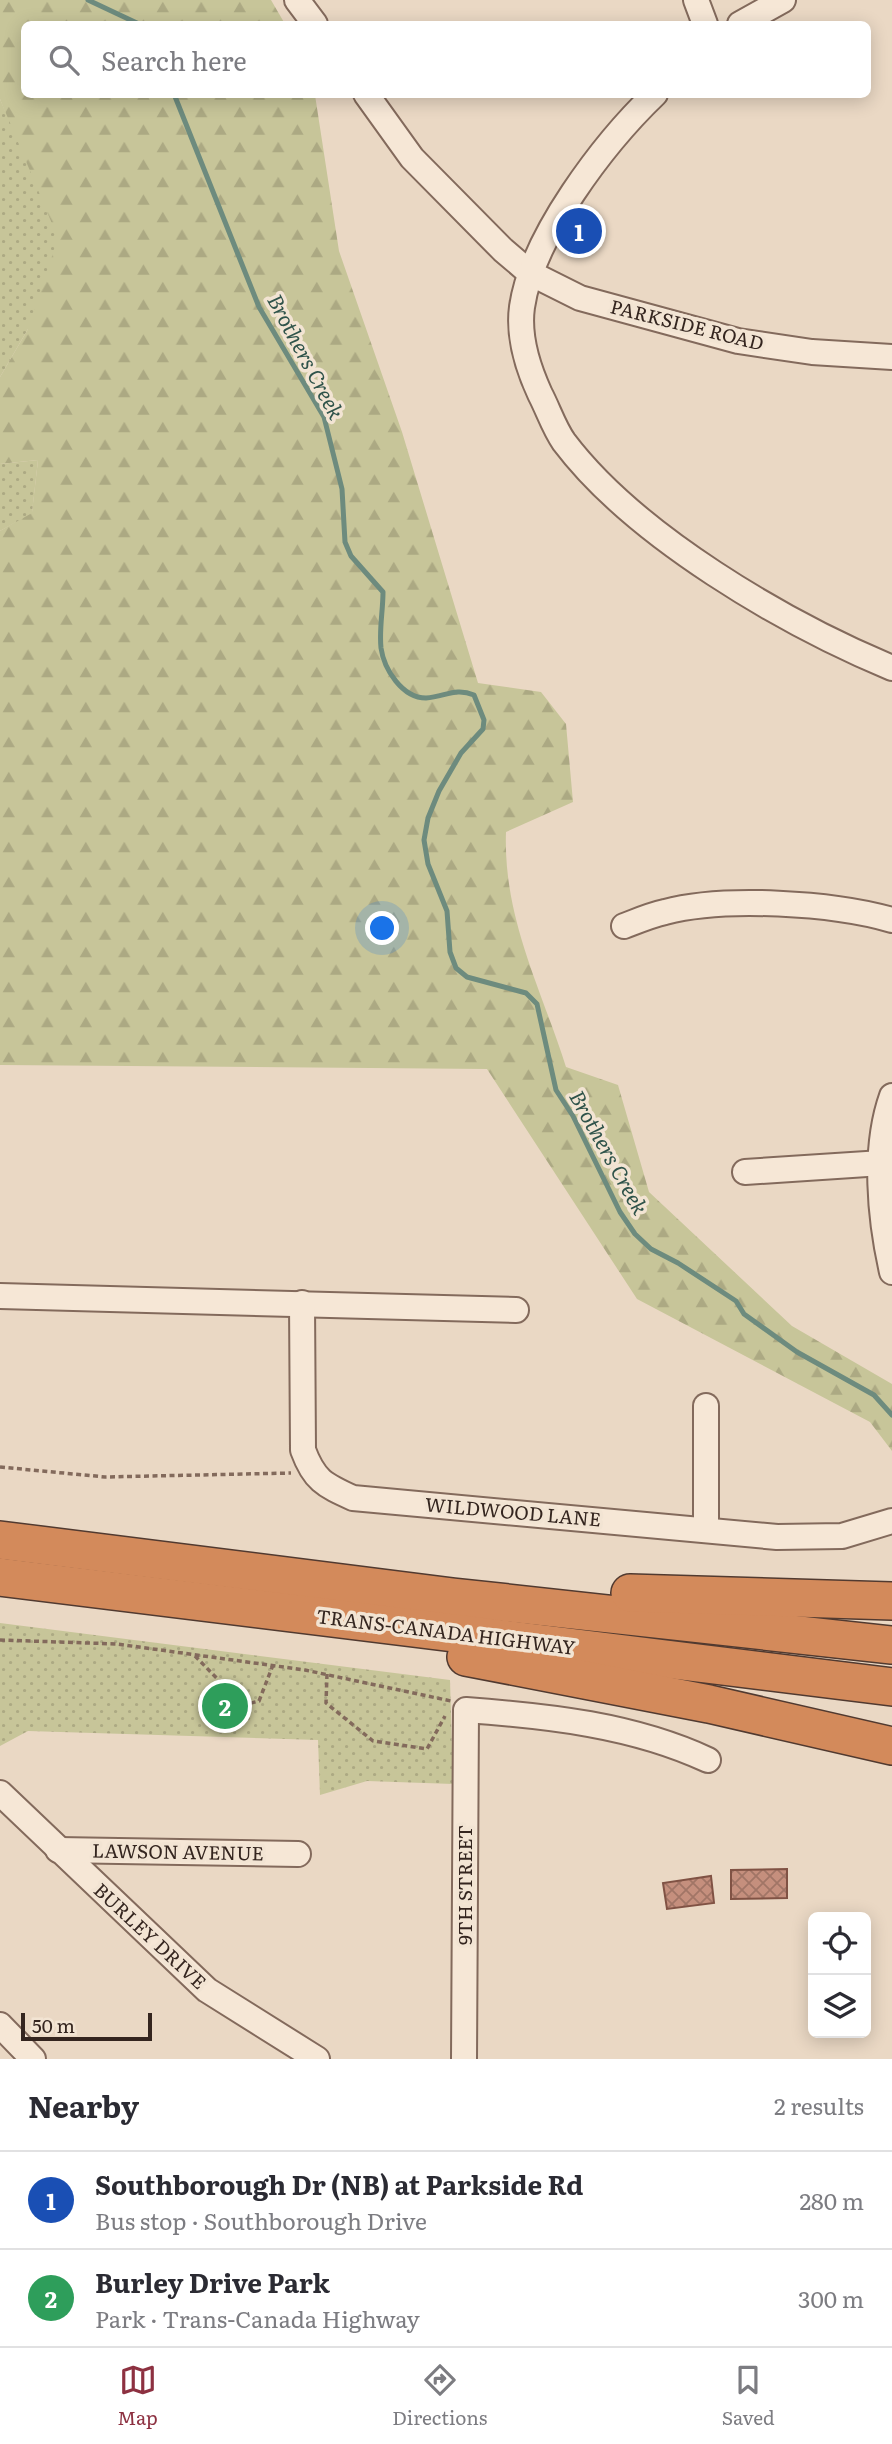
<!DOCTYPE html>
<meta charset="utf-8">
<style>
body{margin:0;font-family:Literata,serif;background:#f7f7f7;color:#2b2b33}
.controls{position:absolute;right:21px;bottom:21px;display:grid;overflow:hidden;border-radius:10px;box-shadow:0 4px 18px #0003}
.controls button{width:63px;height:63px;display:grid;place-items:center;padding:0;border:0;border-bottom:2px solid #e1e1e2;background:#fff;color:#2b2b33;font:35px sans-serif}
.scale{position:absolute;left:21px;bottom:18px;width:131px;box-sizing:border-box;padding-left:7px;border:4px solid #34251f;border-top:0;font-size:19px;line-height:24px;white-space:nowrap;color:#34251f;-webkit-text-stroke:5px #f2e4d3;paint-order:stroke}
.you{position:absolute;left:383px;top:929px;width:24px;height:24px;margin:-18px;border:5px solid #fff;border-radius:50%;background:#1a73e8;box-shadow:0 0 0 10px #1a73e833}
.badge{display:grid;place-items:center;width:46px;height:46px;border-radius:50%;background:#8d3141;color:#fff;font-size:23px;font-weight:700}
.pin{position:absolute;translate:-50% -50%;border:4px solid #fff;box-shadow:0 2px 7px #0006}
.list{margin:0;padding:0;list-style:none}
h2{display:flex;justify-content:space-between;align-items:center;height:91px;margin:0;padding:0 28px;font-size:30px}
h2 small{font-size:23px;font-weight:400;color:#7c7c81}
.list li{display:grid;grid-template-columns:46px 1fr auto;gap:21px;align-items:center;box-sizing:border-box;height:98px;padding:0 28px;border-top:2px solid #e1e1e2}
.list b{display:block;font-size:26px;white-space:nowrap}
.list p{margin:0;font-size:23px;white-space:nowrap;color:#7c7c81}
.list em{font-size:23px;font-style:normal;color:#7c7c81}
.icon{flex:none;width:38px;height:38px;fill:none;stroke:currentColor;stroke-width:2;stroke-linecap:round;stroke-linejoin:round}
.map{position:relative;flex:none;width:892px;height:2059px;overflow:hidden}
.search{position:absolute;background:#fff;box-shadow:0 4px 18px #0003;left:21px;right:21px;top:21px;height:77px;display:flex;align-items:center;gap:18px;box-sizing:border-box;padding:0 24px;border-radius:10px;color:#7c7c81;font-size:26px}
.sheet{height:287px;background:#fff}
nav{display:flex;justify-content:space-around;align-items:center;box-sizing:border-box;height:98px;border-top:2px solid #e1e1e2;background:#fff;font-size:19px;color:#7c7c81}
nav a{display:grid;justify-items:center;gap:4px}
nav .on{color:#8d3141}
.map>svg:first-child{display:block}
</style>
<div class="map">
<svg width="892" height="2059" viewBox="0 0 892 2059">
<defs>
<pattern id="forest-firs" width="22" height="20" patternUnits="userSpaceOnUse" patternTransform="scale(1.75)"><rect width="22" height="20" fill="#c7c599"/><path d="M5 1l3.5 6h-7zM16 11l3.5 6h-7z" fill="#aca983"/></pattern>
<pattern id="park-dots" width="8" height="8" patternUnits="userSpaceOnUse" patternTransform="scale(1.75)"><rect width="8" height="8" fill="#c7c599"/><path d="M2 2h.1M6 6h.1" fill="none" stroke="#aca983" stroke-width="1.8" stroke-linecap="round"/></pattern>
<pattern id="building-cross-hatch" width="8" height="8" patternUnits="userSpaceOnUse" patternTransform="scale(1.75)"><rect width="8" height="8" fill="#c58f7d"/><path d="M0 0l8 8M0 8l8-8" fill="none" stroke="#a17566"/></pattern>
</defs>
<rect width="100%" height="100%" fill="#ead8c4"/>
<path fill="url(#forest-firs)" d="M0 0H271L285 24H24V94L315 95 339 251 402 432 478 683 541 692 566 724 573 802 506 832C503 918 541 988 566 1067L618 1085 649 1192 792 1326 892 1384V1451L870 1422 637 1299 487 1069 0 1065V531L32 512 38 460 0 464V377L28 329 6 115 0 99Z"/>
<g fill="url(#park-dots)">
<path d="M0 99 58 238 28 329 0 377Z"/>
<path d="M38 460 32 513 0 531V464Z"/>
<path d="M0 1623 450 1680 453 1784 367 1781 320 1795 318 1740 28 1731 0 1746Z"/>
</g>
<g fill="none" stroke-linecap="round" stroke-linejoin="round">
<g stroke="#6d8b7e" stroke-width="5">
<path d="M88 0 139 24"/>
<path d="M174 94 259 307 324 417 342 489 345 542 351 556 383 592C383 611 379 629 381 648 384 669 402 698 426 698 445 697 455 687 474 695L484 720 483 729 461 753 439 791 428 818 424 840 428 864 447 911 450 952 456 968 467 977 526 993 537 1004 556 1090 573 1116 620 1212 635 1234 651 1249 678 1263 736 1301 744 1314 797 1352 874 1395 892 1415"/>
</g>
</g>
<g fill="url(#building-cross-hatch)" stroke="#805244" stroke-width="2">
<path d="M787 1869V1898L731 1899V1870Z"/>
<path d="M711 1876 714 1903 667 1909 663 1883Z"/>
</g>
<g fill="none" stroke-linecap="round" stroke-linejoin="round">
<g stroke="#836a5c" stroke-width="28">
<g id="minor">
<path d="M297 0 315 24"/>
<path d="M696 0 705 24"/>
<path d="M740 24 783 0"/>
<path d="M366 94 412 158 503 250 530 273 580 298 738 341 812 352 892 357"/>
<path d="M655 94C604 143 532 237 522 307 518 336 528 368 540 394 548 409 554 428 564 442 635 536 784 623 892 668"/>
<path d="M624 926C637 921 651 915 665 912 724 896 833 903 892 920"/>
<path d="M892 1096C873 1149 880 1219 892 1272"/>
<path d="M745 1172 882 1163"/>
<path d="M0 1296 516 1310"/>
<path d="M302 1303 303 1450C314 1480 324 1485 353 1498L777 1537 842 1536 892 1521"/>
<path d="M706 1529V1406"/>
<path d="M0 1793 207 1990 317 2059"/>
<path d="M58 1850 298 1854"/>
<path d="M0 2025 33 2059"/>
<path d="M464 2059 466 1710C548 1716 633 1725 708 1760"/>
</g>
</g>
<g stroke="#513a30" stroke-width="40">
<g id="highway">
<path d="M0 1540 453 1597 892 1645"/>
<path d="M0 1577 892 1687"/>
<path d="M630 1593 892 1601"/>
<path d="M466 1657 709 1704 892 1746"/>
</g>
</g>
<g stroke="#836a5c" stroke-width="3.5" stroke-dasharray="5 3.5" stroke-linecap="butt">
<path d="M0 1467 105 1477 291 1473"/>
<path d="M0 1640 117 1644 305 1670 451 1701"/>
<path d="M195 1656 243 1705 259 1701 273 1665"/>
<path d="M327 1674 326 1703 373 1741 427 1749 445 1716"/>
</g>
<use href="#minor" stroke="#f6e7d6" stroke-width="24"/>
<use href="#highway" stroke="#d38a5b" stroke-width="37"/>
</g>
<g text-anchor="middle" stroke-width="7" stroke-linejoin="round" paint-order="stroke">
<g font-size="19" fill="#34251f" stroke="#f2e4d3">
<text transform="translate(687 325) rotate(14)" y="7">PARKSIDE ROAD</text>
<text transform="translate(513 1512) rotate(5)" y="7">WILDWOOD LANE</text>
<text transform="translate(446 1632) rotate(7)" y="7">TRANS-CANADA HIGHWAY</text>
<text transform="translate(178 1852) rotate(1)" y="7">LAWSON AVENUE</text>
<text transform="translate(465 1885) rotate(-90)" y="7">9TH STREET</text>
<text transform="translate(150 1936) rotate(43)" y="7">BURLEY DRIVE</text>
</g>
<g font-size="21" font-style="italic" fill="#2f534a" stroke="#f2e4d3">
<text transform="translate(305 357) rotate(62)" y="7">Brothers Creek</text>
<text transform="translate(608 1153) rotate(61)" y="7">Brothers Creek</text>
</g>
</g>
</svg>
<div class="controls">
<button><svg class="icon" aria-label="locate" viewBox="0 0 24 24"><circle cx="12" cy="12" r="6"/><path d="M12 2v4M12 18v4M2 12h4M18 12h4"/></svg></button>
<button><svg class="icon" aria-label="layers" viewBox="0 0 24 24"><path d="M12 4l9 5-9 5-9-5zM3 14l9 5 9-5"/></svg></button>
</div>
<div class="scale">50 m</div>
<div class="you"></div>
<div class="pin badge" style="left:579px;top:231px;background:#1a4fb4">1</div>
<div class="pin badge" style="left:225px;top:1706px;background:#2e9e5b">2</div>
<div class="search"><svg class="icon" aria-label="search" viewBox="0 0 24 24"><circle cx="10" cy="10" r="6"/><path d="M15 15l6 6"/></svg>Search here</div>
</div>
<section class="sheet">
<h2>Nearby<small>2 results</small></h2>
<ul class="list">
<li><span class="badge" style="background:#1a4fb4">1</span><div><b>Southborough Dr (NB) at Parkside Rd</b><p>Bus stop · Southborough Drive</p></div><em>280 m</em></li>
<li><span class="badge" style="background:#2e9e5b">2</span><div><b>Burley Drive Park</b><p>Park · Trans-Canada Highway</p></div><em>300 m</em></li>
</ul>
</section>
<nav>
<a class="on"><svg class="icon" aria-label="map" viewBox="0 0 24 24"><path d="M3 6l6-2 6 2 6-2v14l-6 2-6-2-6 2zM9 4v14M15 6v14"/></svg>Map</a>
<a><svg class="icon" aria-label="directions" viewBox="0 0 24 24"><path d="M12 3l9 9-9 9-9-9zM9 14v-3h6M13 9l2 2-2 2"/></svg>Directions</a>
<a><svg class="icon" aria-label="saved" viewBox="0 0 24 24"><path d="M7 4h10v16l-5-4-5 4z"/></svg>Saved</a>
</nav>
